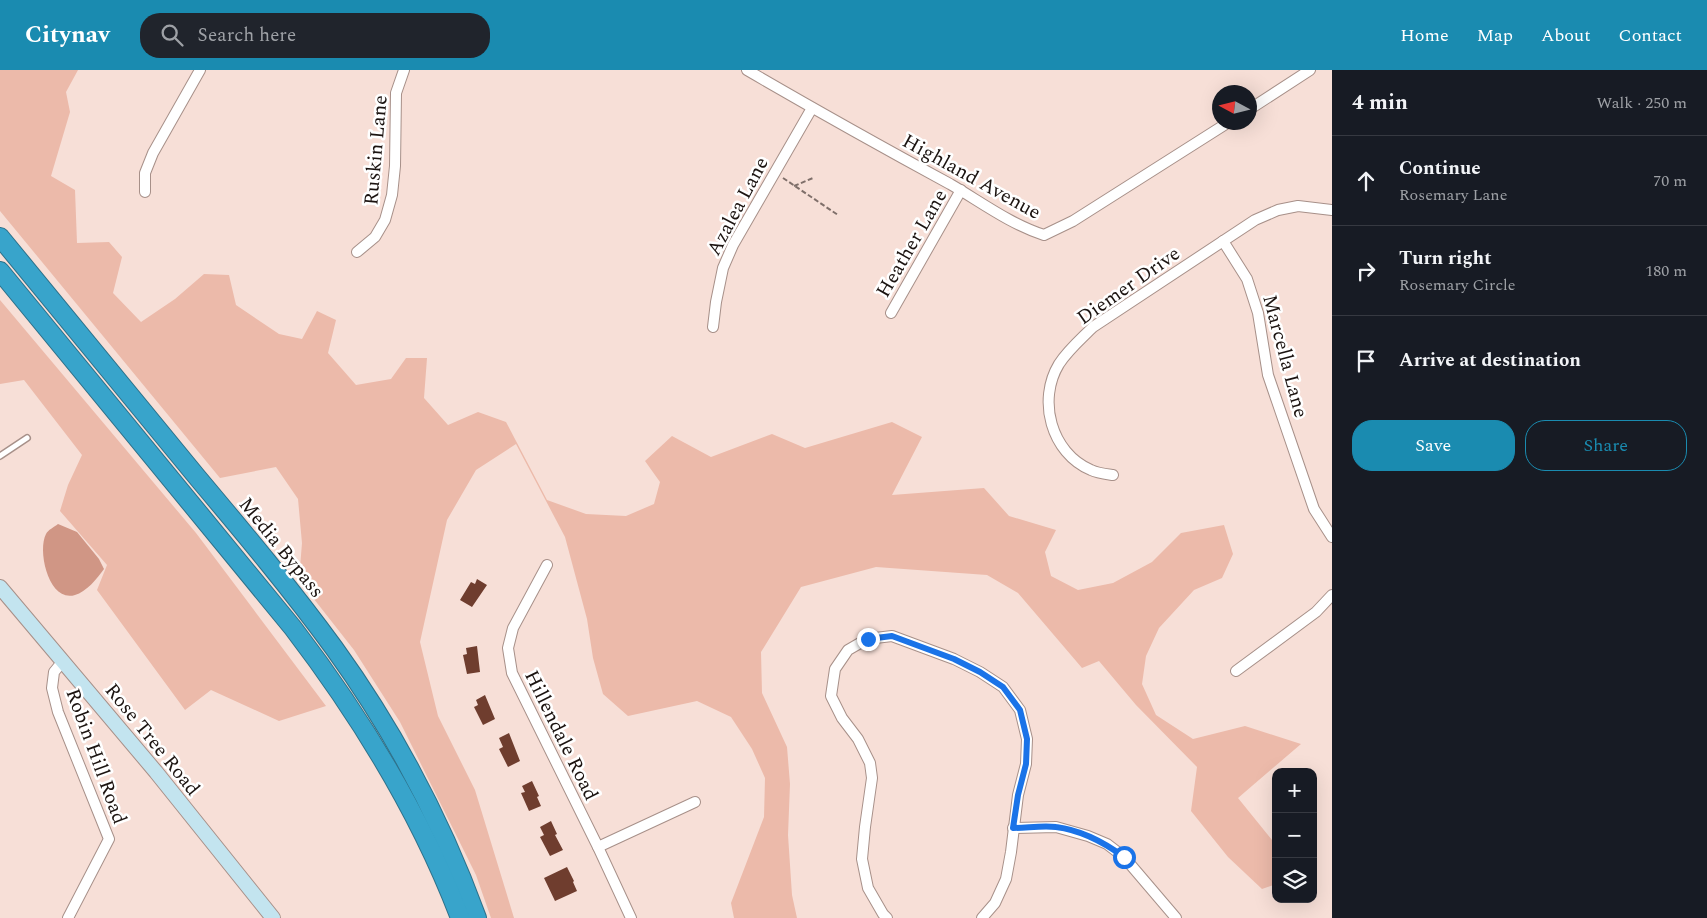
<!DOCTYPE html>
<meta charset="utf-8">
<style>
body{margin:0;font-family:Spectral,serif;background:#20242c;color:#f1f3f6}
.controls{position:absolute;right:15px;bottom:15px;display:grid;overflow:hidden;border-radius:10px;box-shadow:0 5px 20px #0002}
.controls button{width:45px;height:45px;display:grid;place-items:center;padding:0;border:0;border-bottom:1px solid #363941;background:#171b24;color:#f1f3f6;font:25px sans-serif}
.compass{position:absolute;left:1212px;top:15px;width:45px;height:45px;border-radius:50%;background:#171b24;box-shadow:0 5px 20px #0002;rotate:277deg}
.stop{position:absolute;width:15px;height:15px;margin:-11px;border:4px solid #1a73e8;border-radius:50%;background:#fff}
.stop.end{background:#1a73e8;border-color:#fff;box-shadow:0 1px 5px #0008}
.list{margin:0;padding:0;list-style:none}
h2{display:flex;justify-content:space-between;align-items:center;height:65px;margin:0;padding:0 20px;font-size:21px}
h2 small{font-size:16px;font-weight:400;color:#9ea1a6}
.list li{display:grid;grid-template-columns:32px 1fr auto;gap:15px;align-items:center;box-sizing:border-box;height:90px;padding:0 20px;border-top:1px solid #363941}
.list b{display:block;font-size:19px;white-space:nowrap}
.list p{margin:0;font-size:16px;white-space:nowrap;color:#9ea1a6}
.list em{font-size:16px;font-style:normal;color:#9ea1a6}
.actions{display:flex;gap:10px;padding:15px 20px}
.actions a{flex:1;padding:11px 0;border:1px solid #1a8bb0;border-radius:20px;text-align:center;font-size:18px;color:#1a8bb0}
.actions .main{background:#1a8bb0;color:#fff}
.icon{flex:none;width:28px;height:28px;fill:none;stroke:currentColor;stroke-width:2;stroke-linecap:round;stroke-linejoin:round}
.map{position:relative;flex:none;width:1332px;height:848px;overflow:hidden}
header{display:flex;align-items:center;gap:30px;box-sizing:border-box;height:70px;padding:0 25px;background:#1a8bb0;color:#fff}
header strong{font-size:24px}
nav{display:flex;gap:28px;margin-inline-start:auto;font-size:18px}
.search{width:350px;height:45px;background:#20242c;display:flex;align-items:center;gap:12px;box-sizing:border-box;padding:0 18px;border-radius:20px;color:#9ea1a6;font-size:19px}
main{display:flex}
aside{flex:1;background:#171b24}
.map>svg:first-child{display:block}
</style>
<header>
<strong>Citynav</strong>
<div class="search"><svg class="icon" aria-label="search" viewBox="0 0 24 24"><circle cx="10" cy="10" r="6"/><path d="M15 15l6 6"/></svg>Search here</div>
<nav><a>Home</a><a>Map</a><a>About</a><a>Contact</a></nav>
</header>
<main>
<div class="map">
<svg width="1332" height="848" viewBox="0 0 1332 848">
<rect width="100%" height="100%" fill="#f7dfd7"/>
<g fill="#ecbaaa">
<path d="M0 0H78L66 22 70 42 51 106 75 120 77 173 109 172 122 187 113 223 141 252 175 229 204 204 229 205 236 235 279 264 302 269 317 241 336 250 328 283 356 315 391 309 406 288H427L424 328 448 355 478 342 506 352 547 430 586 444 626 446 654 434 660 412 645 391 672 366 711 387 772 364 805 378 892 352 922 367 892 425 984 418 1009 446 1056 460 1045 482 1051 506 1078 520 1113 513 1152 492 1181 463 1224 455 1233 484 1222 508 1194 520 1159 558 1146 586 1142 614 1156 645 1193 669 1245 656 1301 674 1238 728 1276 775V814L1262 819 1228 787 1191 741 1197 697 1136 635 1099 591 1082 598 1018 523 987 505 876 497 801 517 761 582 762 623 787 677 790 714 788 765 792 825 797 848H734L731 833 764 747 765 708 752 679 731 647 697 631 628 646 603 624 593 588 587 549 565 467 516 374 476 400 447 450 420 572 438 646 475 720 514 848H491L476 805 400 652 354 580 299 510 302 473 298 429 276 397 220 408 0 141Z"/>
<path d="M0 230 196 463 326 636 279 651 211 620 185 640 97 520 107 495 60 441 68 415 82 385 24 310 0 314Z"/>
</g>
<path fill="#d09685" d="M58 454 77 462 99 489 104 499C97 509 86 522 75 525 49 533 37 481 46 464 48 460 54 457 58 454Z"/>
<g fill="#6f3d2e">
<path d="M477 509 487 515 472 537 460 530 471 512 475 514Z"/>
<path d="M477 576 480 602 467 604 463 585 467 584 466 578Z"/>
<path d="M485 625 495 649 483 655 474 637 478 635 476 630Z"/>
<path d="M509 663 520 691 508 697 499 679 503 677 499 668Z"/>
<path d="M532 711 539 726 537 727 541 736 529 741 521 723 525 722 522 716Z"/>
<path d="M551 751 557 764 555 765 563 780 550 786 540 767 544 765 540 757Z"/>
<path d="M567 797 574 811 573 812 577 821 555 831 544 808Z"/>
</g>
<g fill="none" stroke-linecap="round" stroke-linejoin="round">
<g stroke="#a79089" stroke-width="8">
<path id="lane" d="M0 386 27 368"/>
</g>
<g stroke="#a79089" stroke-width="12">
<g id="street">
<path d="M747 0C814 39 882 77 950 114 981 132 1010 154 1044 165L1073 151 1229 52"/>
<path d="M1250 39 1310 0"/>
<path d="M145 122V103L153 83 200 0"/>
<path d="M1223 171 1247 209 1258 243 1268 305 1314 439 1332 467"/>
<path d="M357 182 375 167 385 150 392 125 395 96 396 23 404 0"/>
<path d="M891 243 961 120"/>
<path d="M713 257 716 232 723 198 733 175 812 38"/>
<path d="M1113 405C1106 404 1097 403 1091 400 1051 383 1037 330 1059 294 1068 280 1081 269 1093 257L1255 150 1278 140 1298 136 1332 140"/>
<path d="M547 495 513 558 508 578 512 603 598 777 631 848"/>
<path d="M63 591 54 602 52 618 58 642 109 769 68 848"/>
<path d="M1236 601 1316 542 1332 525"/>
<path d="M1013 758 1056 757 1088 766 1107 774 1124 787 1176 848"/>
<path d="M598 777 695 732"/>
<path d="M887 848 883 844 868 818 862 789 865 757 872 708 870 693 858 669 842 648 831 626 835 599 848 580 867 569 892 566 954 589 980 602 1003 617 1020 640 1027 669 1026 694 1018 725 1011 782 1006 809 995 833 982 848"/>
</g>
</g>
<g stroke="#a79089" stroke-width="16">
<path id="secondary" d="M0 517 156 702 273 848"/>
</g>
<g stroke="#2e718a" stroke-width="20">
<g id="highway">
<path d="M0 167C66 247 132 327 197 407 244 463 291 519 334 578 394 661 442 752 477 848"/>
<path d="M0 201 293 558C361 647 420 743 460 848"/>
</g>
</g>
<g stroke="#7f6f6a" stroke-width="2" stroke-dasharray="5 2.5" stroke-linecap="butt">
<path d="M783 108 838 145"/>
<path d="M794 116 813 108"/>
</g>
<use href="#lane" stroke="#fff" stroke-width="5"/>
<use href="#street" stroke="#fff" stroke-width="10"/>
<use href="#secondary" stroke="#c3e4ef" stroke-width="14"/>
<use href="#highway" stroke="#38a4cb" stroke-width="18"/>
</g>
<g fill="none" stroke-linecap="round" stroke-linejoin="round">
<path stroke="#1a73e8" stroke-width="6" d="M868 569 892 566 954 589 980 602 1003 617 1020 640 1027 669 1026 694 1018 725 1013 758C1027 758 1043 755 1056 757 1080 760 1105 773 1124 787"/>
</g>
<g text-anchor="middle" stroke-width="5" stroke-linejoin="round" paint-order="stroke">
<g font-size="20" fill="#1b1310" stroke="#fff">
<text transform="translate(375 80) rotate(-85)" y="7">Ruskin Lane</text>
<text transform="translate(972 106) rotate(29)" y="7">Highland Avenue</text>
<text transform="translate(737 136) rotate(-62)" y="7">Azalea Lane</text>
<text transform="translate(911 173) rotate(-60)" y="7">Heather Lane</text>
<text transform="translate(1128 215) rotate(-35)" y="7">Diemer Drive</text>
<text transform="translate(1286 286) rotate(75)" y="7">Marcella Lane</text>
<text transform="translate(282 477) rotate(51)" y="7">Media Bypass</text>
<text transform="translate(562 665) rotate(64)" y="7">Hillendale Road</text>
<text transform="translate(153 669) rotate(51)" y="7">Rose Tree Road</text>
<text transform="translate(97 686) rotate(70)" y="7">Robin Hill Road</text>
</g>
</g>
</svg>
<div class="controls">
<button>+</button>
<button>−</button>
<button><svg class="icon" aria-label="layers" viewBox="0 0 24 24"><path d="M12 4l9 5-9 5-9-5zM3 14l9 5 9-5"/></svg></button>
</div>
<svg class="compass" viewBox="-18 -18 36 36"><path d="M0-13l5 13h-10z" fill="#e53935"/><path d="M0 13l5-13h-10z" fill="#9ea1a6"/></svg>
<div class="stop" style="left:1124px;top:787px"></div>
<div class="stop end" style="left:868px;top:569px"></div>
</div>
<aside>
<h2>4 min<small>Walk · 250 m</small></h2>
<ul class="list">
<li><svg class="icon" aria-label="ahead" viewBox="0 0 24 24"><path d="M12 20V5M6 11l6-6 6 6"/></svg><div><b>Continue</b><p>Rosemary Lane</p></div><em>70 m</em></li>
<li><svg class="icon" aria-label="right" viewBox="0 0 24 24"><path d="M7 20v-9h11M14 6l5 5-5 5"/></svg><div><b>Turn right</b><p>Rosemary Circle</p></div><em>180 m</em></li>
<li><svg class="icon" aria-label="arrive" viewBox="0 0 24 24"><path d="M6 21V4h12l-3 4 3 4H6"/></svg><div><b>Arrive at destination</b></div></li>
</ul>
<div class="actions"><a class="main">Save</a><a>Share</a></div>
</aside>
</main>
